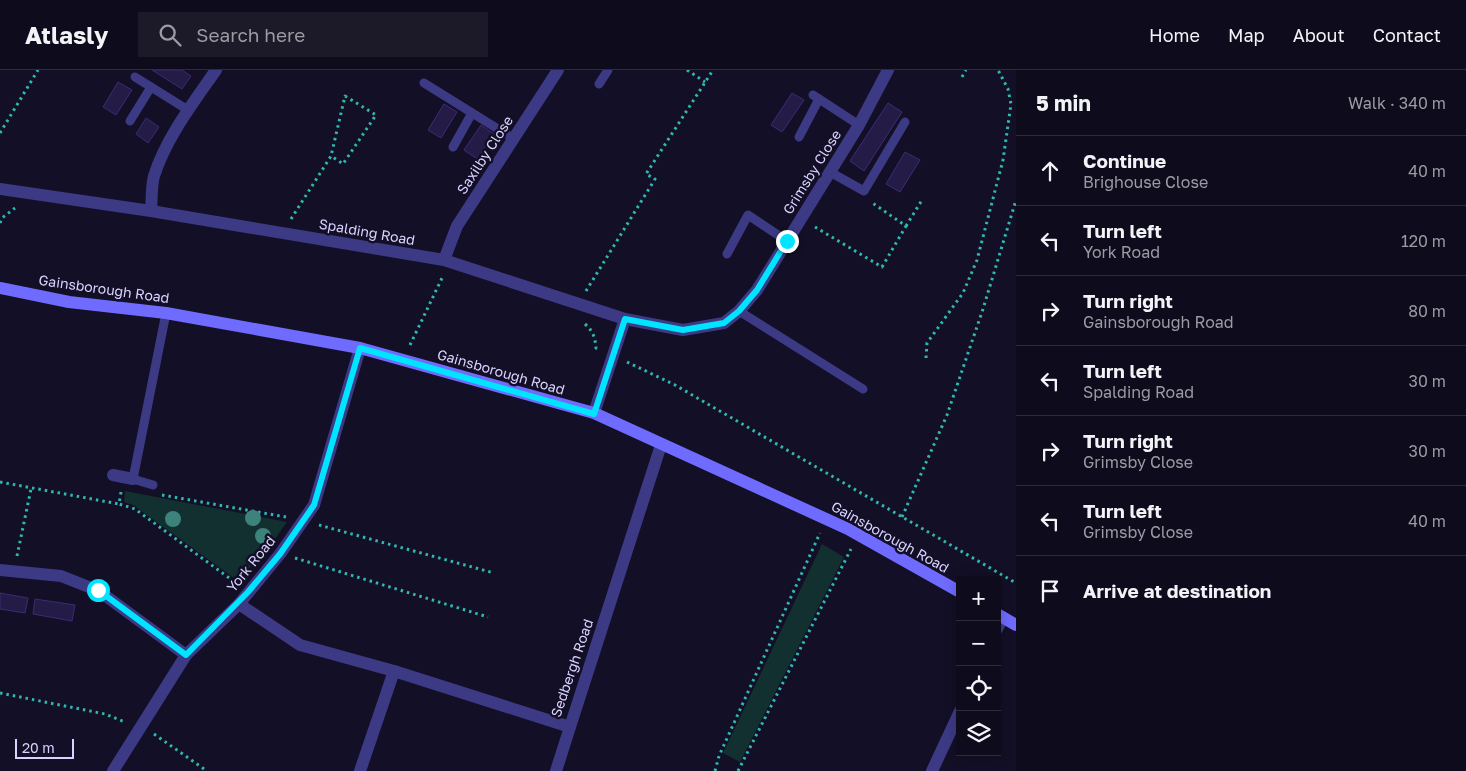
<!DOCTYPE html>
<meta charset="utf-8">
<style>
body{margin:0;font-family:"Golos Text",sans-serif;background:#1c1929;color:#f1f3f6}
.controls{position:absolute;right:15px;bottom:15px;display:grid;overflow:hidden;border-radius:0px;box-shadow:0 2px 12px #0003}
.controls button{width:45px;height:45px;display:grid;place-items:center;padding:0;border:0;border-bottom:1px solid #2e2b3b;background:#0e0b1c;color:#f1f3f6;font:25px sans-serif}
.scale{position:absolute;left:15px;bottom:12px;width:59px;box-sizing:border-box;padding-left:5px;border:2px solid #d9d4ff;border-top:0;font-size:14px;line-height:18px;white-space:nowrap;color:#d9d4ff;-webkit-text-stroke:4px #130f26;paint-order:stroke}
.stop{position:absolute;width:15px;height:15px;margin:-11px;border:4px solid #00e5ff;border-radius:50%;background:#fff}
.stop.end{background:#00e5ff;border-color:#fff;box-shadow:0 1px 5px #0008}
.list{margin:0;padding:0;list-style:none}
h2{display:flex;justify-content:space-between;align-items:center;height:65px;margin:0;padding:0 20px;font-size:21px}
h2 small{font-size:16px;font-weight:400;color:#9b9ba3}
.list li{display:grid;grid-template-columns:32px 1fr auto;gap:15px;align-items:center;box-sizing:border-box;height:70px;padding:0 20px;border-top:1px solid #2e2b3b}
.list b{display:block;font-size:19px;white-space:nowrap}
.list p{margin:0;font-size:16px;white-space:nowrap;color:#9b9ba3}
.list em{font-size:16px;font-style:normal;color:#9b9ba3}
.icon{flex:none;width:28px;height:28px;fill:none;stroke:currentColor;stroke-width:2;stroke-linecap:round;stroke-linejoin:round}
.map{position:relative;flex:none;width:1016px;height:701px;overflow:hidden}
header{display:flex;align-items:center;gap:30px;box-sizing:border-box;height:70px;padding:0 25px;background:#0e0b1c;border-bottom:1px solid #2e2b3b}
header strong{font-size:24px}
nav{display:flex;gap:28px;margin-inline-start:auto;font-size:18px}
.search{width:350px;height:45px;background:#1c1929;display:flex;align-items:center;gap:12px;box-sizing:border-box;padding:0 18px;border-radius:0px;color:#9b9ba3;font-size:19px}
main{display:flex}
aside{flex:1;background:#0e0b1c}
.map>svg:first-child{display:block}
</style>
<header>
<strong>Atlasly</strong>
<div class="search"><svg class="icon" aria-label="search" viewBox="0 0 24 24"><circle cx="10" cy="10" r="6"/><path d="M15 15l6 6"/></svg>Search here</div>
<nav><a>Home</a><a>Map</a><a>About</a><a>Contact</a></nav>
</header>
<main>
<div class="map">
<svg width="1016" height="701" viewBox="0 0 1016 701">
<rect width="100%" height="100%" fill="#130f26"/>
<g fill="#12302f">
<path d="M125 421 287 452 272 473 238 511 133 435 124 432Z"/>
<path d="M822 474 844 487 740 692 723 683Z"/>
</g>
<g fill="#241b47" stroke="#3b2d73">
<path d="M152 0H182L191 6 182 19Z"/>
<path d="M118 12 132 20 116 45 103 37Z"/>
<path d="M792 23 804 30 782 62 771 55Z"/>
<path d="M888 33 902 42 864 101 850 91Z"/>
<path d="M444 34 457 42 441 68 428 60Z"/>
<path d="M146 48 159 57 148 73 136 64Z"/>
<path d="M481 55 494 64 477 89 464 80Z"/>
<path d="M905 82 920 90 900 122 886 114Z"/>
<path d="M0 523 28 528 25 543 0 539Z"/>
<path d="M35 529 75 535 72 551 33 544Z"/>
</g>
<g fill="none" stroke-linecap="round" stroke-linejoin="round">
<g stroke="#2fb8b0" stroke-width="3" stroke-dasharray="2.5 4" stroke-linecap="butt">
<path d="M687 0 705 12"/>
<path d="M962 7 966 0"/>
<path d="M0 63 38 0"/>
<path d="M291 149 331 86 343 94 376 45 345 26 331 86"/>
<path d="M0 153 2 148 15 138"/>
<path d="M906 156 922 130"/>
<path d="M815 157 882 197 906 156 871 132"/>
<path d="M586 221 655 109 646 104 713 0"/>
<path d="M585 254C593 261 595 267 596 278L599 279"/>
<path d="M410 275 443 206"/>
<path d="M926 288 927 273 963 223 977 190 1003 90 1011 34 1008 19 998 0"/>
<path d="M627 292 675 315 1016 513"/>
<path d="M0 412 119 434"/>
<path d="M121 422 119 434 135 439 236 513"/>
<path d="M162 425 286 447"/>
<path d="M902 447 947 345 983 239 1016 130"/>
<path d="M319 455 494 503"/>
<path d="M17 486 31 419"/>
<path d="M295 488 488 547"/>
<path d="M0 623 105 644 125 652"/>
<path d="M154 664 207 701"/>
<path d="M715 701 719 686 820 463"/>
<path d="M738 701 851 479"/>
</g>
<g stroke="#3d3a85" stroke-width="9">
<path d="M135 7 188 40"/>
<path d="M424 13 514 69"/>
<path d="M599 14 608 0"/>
<path d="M813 25 859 55"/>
<path d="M130 51 151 17"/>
<path d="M799 67 819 29"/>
<path d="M453 77 472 43"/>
<path d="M830 102 864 121 905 52"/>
<path d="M727 184 748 145 787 171"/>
<path d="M739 241 863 319"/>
<path d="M153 415 133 409 166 243"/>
</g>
<g stroke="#3d3a85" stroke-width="12">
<path d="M0 119 151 141 444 190 625 249 594 343"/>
<path d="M151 141C152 130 151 117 154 106 166 68 193 33 216 0"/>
<path d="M444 190 457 156 558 0"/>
<path d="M625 249 683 260 724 253 739 241 757 220 859 55 888 0"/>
<path d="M113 405 133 409"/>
<path d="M0 500 61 506 99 521 186 585"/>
<path d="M239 534 300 575 394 601 570 657 661 375"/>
<path d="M997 559 1003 547"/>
<path d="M113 701 186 585 239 534 280 484 314 435 360 278"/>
<path d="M360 701 394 601"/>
<path d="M556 701 570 657"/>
<path d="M932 701 960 641"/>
</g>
<g stroke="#6f6bff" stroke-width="12">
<path d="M0 218 69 232 166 243 360 278 594 343 848 459 960 522"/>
<path d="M997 544 1016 555"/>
</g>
</g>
<g fill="#3d827b">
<circle cx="253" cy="448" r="8"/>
<circle cx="173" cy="449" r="8"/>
<circle cx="263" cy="466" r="8"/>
</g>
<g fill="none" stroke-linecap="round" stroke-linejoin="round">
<path stroke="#00e5ff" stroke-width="6" d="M98 520 186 585 248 522 280 484 314 435 360 278 594 344 625 249 683 260 724 253 739 241 757 220 787 171"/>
</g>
<g text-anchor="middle" stroke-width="5" stroke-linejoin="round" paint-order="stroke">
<g font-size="14" fill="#d9d4ff" stroke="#130f26">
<text transform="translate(485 85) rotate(-57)" y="5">Saxilby Close</text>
<text transform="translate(812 102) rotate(-58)" y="5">Grimsby Close</text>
<text transform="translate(367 162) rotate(10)" y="5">Spalding Road</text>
<text transform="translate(104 219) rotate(8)" y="5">Gainsborough Road</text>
<text transform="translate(501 302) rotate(16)" y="5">Gainsborough Road</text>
<text transform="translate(890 467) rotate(29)" y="5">Gainsborough Road</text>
<text transform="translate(251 494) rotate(-51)" y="5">York Road</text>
<text transform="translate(572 598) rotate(-71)" y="5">Sedbergh Road</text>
</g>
</g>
</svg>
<div class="controls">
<button>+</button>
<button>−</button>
<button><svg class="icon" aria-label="locate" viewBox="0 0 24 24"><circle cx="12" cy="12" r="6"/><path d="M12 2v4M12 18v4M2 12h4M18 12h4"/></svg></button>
<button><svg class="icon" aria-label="layers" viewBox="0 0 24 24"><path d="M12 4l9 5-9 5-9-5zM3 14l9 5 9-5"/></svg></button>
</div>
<div class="scale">20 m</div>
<div class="stop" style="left:98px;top:520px"></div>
<div class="stop end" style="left:787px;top:171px"></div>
</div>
<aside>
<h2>5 min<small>Walk · 340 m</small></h2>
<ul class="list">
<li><svg class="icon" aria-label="ahead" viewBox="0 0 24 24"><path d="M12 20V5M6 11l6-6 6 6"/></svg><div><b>Continue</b><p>Brighouse Close</p></div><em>40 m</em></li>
<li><svg class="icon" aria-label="left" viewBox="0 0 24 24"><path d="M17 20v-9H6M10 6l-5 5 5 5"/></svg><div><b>Turn left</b><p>York Road</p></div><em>120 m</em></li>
<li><svg class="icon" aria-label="right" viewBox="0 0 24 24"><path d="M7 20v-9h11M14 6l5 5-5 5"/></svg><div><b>Turn right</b><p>Gainsborough Road</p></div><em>80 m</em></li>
<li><svg class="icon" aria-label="left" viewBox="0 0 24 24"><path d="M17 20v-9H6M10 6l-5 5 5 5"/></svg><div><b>Turn left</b><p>Spalding Road</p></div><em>30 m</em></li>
<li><svg class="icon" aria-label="right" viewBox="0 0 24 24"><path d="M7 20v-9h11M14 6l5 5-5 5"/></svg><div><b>Turn right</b><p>Grimsby Close</p></div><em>30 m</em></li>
<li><svg class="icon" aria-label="left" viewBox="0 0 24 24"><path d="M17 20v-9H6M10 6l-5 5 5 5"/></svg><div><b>Turn left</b><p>Grimsby Close</p></div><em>40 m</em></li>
<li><svg class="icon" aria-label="arrive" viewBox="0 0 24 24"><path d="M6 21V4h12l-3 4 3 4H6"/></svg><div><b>Arrive at destination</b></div></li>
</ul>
</aside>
</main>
